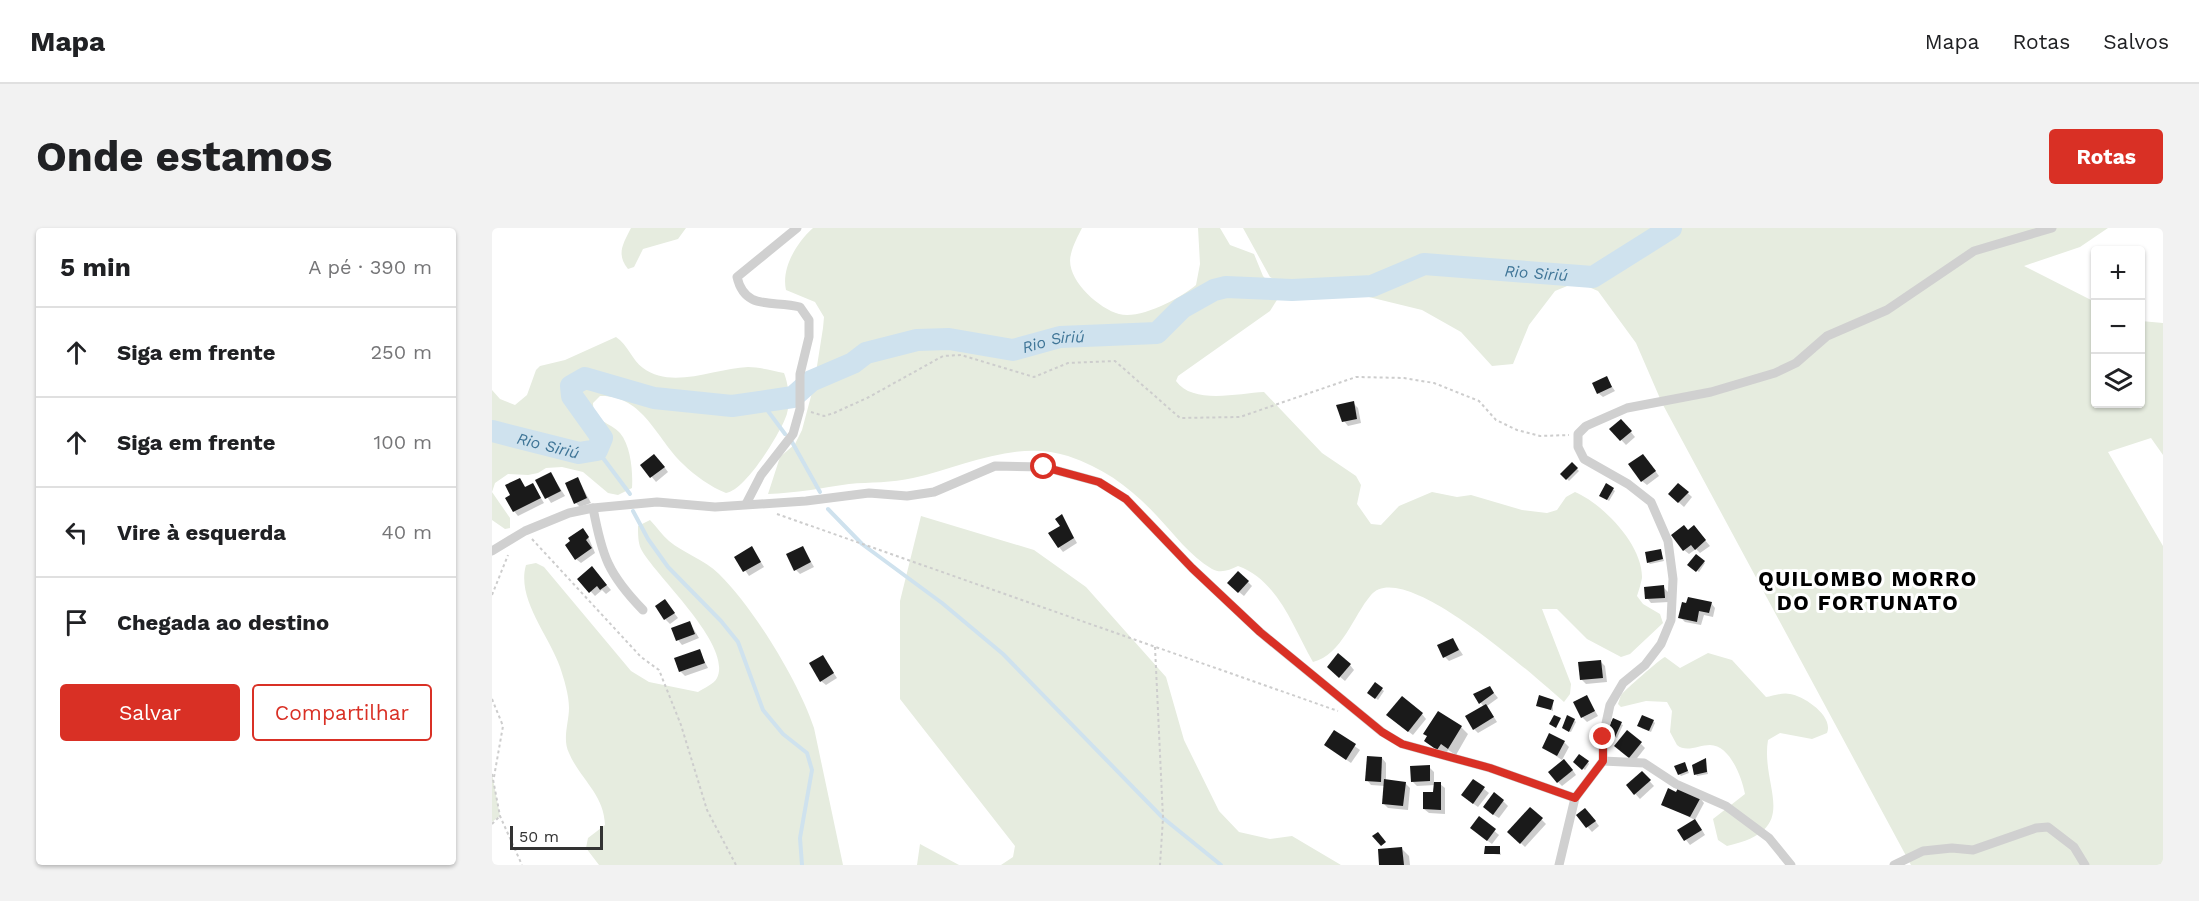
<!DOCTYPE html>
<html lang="pt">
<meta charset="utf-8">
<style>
body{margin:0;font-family:"Work Sans",sans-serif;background:#f2f2f2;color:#202124}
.controls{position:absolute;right:18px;top:18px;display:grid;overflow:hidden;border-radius:6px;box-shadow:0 2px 4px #0004}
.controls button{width:54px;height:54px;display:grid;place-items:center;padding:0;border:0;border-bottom:2px solid #e0e0e0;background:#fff;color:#202124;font:30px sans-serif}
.scale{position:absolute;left:18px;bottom:15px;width:93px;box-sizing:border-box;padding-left:6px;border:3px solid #333;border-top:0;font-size:16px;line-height:21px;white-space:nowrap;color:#333;-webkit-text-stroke:4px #fff;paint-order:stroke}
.stop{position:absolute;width:18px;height:18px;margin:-14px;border:4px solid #d93025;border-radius:50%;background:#fff}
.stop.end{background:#d93025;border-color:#fff;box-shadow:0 2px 6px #0008}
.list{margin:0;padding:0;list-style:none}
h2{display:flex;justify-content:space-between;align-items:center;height:78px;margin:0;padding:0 24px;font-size:26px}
h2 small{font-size:20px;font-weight:400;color:#757577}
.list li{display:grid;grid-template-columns:39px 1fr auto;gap:18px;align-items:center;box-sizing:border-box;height:90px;padding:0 24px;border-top:2px solid #e0e0e0}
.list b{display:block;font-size:22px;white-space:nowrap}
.list em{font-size:20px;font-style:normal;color:#757577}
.actions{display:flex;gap:12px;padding:18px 24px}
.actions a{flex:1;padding:14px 0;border:2px solid #d93025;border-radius:6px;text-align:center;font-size:21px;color:#d93025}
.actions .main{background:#d93025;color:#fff}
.icon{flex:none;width:33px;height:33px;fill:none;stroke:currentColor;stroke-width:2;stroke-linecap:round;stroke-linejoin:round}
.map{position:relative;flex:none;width:1671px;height:637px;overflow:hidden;border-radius:6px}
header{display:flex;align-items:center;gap:36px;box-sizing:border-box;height:84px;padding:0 30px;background:#fff;border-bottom:2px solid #e0e0e0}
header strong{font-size:28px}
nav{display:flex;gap:33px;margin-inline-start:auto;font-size:21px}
.intro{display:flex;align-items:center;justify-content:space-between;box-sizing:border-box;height:144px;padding:0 36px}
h1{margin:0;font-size:42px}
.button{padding:15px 27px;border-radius:6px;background:#d93025;color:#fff;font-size:21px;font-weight:700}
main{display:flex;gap:36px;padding:0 36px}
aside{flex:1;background:#fff;border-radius:6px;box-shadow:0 2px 4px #0004}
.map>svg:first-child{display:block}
</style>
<header>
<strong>Mapa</strong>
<nav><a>Mapa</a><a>Rotas</a><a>Salvos</a></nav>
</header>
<div class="intro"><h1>Onde estamos</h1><a class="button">Rotas</a></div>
<main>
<aside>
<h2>5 min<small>A pé · 390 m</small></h2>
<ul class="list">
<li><svg class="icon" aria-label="ahead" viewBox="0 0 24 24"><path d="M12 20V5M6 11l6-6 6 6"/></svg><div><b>Siga em frente</b></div><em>250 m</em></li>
<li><svg class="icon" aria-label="ahead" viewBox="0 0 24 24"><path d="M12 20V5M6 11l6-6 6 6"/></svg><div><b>Siga em frente</b></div><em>100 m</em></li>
<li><svg class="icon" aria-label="left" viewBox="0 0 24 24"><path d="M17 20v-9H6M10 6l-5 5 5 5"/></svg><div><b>Vire à esquerda</b></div><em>40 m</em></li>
<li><svg class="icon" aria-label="arrive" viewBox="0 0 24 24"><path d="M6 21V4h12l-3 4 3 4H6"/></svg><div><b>Chegada ao destino</b></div></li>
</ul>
<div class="actions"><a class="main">Salvar</a><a>Compartilhar</a></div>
</aside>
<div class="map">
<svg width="1671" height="637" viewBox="0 0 1671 637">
<rect width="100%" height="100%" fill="#fff"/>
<g fill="#e6ecdf">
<path d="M139 0H194L186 11 151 21 142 39 136 41C124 26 131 16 139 0Z"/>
<path d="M321 0H590C586 8 581 17 579 26 572 50 606 80 627 86 648 92 689 70 704 57L708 36 706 0H728L738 17 762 26 771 48 788 67 778 83 686 148 684 153C701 177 747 165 772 164L830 225 864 248 869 257 865 276 879 296 889 297 907 278 940 264 965 269 979 267 1030 282 1055 285 1065 282 1074 269 1083 264C1111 276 1151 317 1150 350 1149 355 1147 362 1145 368L1151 376 1168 386 1171 395 1138 426 1129 429 1095 411 1065 381H1050L1079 456 1078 466 1072 474C1045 451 911 328 879 367 861 388 850 427 821 434 801 400 787 353 746 338 737 342 729 346 720 341 698 328 682 306 665 288 639 260 612 240 576 228 524 211 471 239 421 250 400 255 378 254 357 256 330 260 304 265 276 266L288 229 303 216 310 202 322 157 331 100 332 89 323 74 294 62C289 40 305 14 321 0Z"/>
<path d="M751 0H1616L1588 19 1532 38 1603 74 1604 176H1648L1649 93 1671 95V227L1659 210 1616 224 1671 318V637H1419L1170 175 1144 115 1106 63 1085 54 1063 63 1037 97 1021 136 1000 138 969 104 930 82 844 61 798 60 778 49Z"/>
<path d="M124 109C136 117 140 132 151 140 180 162 224 140 256 139 268 139 281 143 292 145 297 157 299 179 293 191 286 208 253 263 234 265 219 259 203 248 191 236 164 210 151 167 108 168L101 175C101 194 118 194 128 205 139 218 141 244 140 260L126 267 116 265 91 244 70 239 54 240 46 245 36 247 16 246 3 255 0 264 18 290V300L13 301 0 292V162L8 171 23 177 35 167 44 142 48 138 73 132Z"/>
<path d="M429 288 542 322 594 359 674 449 692 512 727 583 747 604 778 611 800 608 849 637H509L521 629 523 618 408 471V373Z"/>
<path d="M158 292C165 299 170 307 177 313 191 325 212 331 227 346 261 379 307 454 322 500L351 637H107L94 620 96 610 113 597C112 566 88 551 77 525 70 511 77 494 77 480 77 467 72 451 68 439 58 409 24 371 34 337L44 335 52 339 139 443 157 454 206 464C212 460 222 456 225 450 241 417 164 349 149 321 146 315 146 305 146 298Z"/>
<path d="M1216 425 1240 432 1274 469C1281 468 1291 464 1298 466 1312 468 1342 488 1335 505L1320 511 1288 505 1276 512C1268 560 1312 601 1235 618L1226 612 1221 591 1253 566C1250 550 1238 517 1218 517 1207 517 1194 525 1185 517L1178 504 1180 483 1175 474 1154 473 1129 479 1126 476C1127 473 1128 470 1129 467 1132 463 1169 430 1173 429L1188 440Z"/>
<path d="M0 546 8 588 0 594Z"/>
<path d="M428 616 467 637H425Z"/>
</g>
<g fill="#0003">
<path d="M1114 150 1123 163 1111 169 1106 165Z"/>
<path d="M861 175 866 180 869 195 856 198 852 193Z"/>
<path d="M1133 197 1143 209 1134 217 1119 201Z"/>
<path d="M167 232 176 244 164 254 150 237Z"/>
<path d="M1155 232 1167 248 1155 257 1150 253Z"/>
<path d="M1080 236 1087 243 1077 253 1070 246Z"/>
<path d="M59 246 73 268 59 275 45 253Z"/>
<path d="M86 251 99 275 88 279 84 275Z"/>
<path d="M28 252 34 260 41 257 52 275 26 288 22 283 20 268Z"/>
<path d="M1115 257 1123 263 1117 273 1111 269Z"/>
<path d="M1187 257 1200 269 1192 279 1183 271Z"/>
<path d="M570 288 585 315 571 324 567 319Z"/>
<path d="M1197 303 1206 304 1218 318 1208 325 1204 321 1197 326 1192 322Z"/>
<path d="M95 306 103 325 89 335 84 331Z"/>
<path d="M260 320 272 339 257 348 244 329Z"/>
<path d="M311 320 322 339 308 346 304 342Z"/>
<path d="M1169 323 1172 333 1158 336 1156 334Z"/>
<path d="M1204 328 1213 335 1207 344 1197 337Z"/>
<path d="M104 345 119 362 114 366 110 362 103 368 87 351Z"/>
<path d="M756 354 760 358 752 368 742 360Z"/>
<path d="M1171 359 1176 364 1177 374 1159 375 1155 370Z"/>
<path d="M173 373 186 390 178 396 173 391Z"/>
<path d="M1219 375 1223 380 1221 389 1212 387 1209 397 1193 394 1188 389Z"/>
<path d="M198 395 207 410 190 417 186 412Z"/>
<path d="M961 412 971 427 957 433 953 429Z"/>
<path d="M207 423 216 440 193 448 188 443Z"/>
<path d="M331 429 345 450 334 457 329 453Z"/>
<path d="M1109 434 1113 438 1115 454 1094 456 1089 451Z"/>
<path d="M858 437 862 442 853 453 841 443Z"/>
<path d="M883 456 892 463 886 472 877 464Z"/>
<path d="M998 460 1006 470 995 478 1005 494 986 505 982 501 992 479 983 467Z"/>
<path d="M1095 469 1106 488 1095 494 1090 489Z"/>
<path d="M1061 473V483L1045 477Z"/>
<path d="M930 486 934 491 921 507 900 491Z"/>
<path d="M1082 492 1084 494 1079 504 1073 502Z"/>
<path d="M1161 493 1163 495 1159 504 1149 500Z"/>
<path d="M1129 496 1131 497 1125 510 1116 505Z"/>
<path d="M969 499 976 506 964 527 956 522 953 528 933 513Z"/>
<path d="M843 504 868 522 859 535 839 521Z"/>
<path d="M1072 514 1077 519 1070 532 1052 520Z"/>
<path d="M1149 516 1153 520 1142 534 1128 523Z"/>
<path d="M890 530 894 535V553L913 555 918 560 916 582 896 580 891 575 893 558 879 557 875 552Z"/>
<path d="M1213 532 1216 546 1205 548 1204 546Z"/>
<path d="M1083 534H1096L1097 536 1093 542Z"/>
<path d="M1193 536 1197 545 1189 548 1187 546Z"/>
<path d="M1077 537 1084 547 1070 558 1066 554Z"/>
<path d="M937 539 942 544V556H948L953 560V586L937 585 932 581 943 566V557L925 558 920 553Z"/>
<path d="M1150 545 1162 558 1148 571 1136 558Z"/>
<path d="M982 553 997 565 986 579 976 572Z"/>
<path d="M1208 570 1212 575 1203 592 1171 576Z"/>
<path d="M1011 573 1016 578 1007 590 997 584Z"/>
<path d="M1039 581 1054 596 1033 619 1017 604Z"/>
<path d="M1098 586 1107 598 1100 604 1086 588Z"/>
<path d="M987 590 1007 607 1000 616 984 604Z"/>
<path d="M1207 597 1213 607 1198 617 1194 612Z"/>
<path d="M1007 620 1009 627 994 625Z"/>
<path d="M910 621 917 628 918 637H889Z"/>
</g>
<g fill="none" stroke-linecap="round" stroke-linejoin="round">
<g stroke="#cfe2ee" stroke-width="4">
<path d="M270 175 293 206"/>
<path d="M300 214 328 264"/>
<path d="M105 222 138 266"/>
<path d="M336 281 370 316 450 375 511 426 671 590 729 637"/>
<path d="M141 283 156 311 176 339 229 393 246 414 271 482 291 506 315 525 320 542 308 610 310 637"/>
</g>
<path stroke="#cfe2ee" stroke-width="22" id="s1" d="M0 203 87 225 105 222 110 210 80 168 79 158 93 150 162 170 240 178 301 169 319 153 361 135 374 125 425 112 457 111 521 122 568 109 665 105 690 80 722 62 734 59 800 62 880 58 932 36 1101 49 1179 0"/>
</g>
<g fill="#1a1a1a">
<path d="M1115 148 1120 159 1105 166 1100 155Z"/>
<path d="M862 173 865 191 850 194 844 177Z"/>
<path d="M1129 191 1140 203 1128 213 1117 201Z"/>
<path d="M162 226 173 239 158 250 148 237Z"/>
<path d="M1151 226 1164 243 1149 254 1136 236Z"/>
<path d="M1080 234 1086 240 1074 252 1068 246Z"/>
<path d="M59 244 69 263 53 271 43 252Z"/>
<path d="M86 249 95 270 82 276 73 255Z"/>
<path d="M28 250 33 259 41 255 49 270 21 284 13 270 18 267 13 257Z"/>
<path d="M1114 255 1122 260 1115 272 1107 268Z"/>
<path d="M1186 255 1197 264 1186 275 1176 266Z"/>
<path d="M570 286 582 310 566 320 556 305 568 298 563 291Z"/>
<path d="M1192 297 1196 302 1202 297 1214 312 1203 322 1199 317 1191 323 1179 307Z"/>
<path d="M91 300 97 309 94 312 100 320 83 332 73 317 78 313 76 310Z"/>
<path d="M260 318 269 334 251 344 242 329Z"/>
<path d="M311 318 319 334 302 343 294 326Z"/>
<path d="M1169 321 1171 331 1155 335 1153 324Z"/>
<path d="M1204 326 1213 333 1204 344 1195 337Z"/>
<path d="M100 338 115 357 108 362 105 358 97 365 85 351Z"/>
<path d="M746 343 757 353 746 365 735 355Z"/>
<path d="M1172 357 1173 370 1153 371 1152 359Z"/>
<path d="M1196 369 1220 374 1217 385 1207 383 1205 394 1186 390 1190 374 1194 375Z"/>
<path d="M173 371 183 385 172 392 163 378Z"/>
<path d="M198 393 203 406 184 413 179 400Z"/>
<path d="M961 410 967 422 951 430 945 417Z"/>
<path d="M208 421 213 435 187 444 182 430Z"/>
<path d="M846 425 859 436 847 450 835 439Z"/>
<path d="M331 427 342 445 328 454 317 435Z"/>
<path d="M1109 432 1111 450 1088 452 1086 434Z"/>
<path d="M883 454 891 460 883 471 875 465Z"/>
<path d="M998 458 1002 465 987 476 981 466Z"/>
<path d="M1047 467 1062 472 1059 482 1044 478Z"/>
<path d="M1095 467 1103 483 1089 490 1081 474Z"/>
<path d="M910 468 931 485 916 504 894 487Z"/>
<path d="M994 476 1002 489 981 502 973 488Z"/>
<path d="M946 483 970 498 956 521 949 516 945 522 932 513 935 508 931 506Z"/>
<path d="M1062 487 1069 490 1064 500 1057 496Z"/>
<path d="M1075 487 1083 491 1077 504 1070 500Z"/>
<path d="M1150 487 1162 492 1157 503 1145 498Z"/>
<path d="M1121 490 1130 494 1123 509 1114 505Z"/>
<path d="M842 502 864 516 854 532 832 517Z"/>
<path d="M1135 502 1150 514 1137 530 1122 518Z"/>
<path d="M1057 505 1073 513 1065 528 1050 520Z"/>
<path d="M1087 526 1097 533 1090 542 1081 534Z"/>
<path d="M875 528 890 529 889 554 873 553Z"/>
<path d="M1214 530 1215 544 1202 547 1200 537Z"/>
<path d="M1072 531 1081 542 1065 555 1056 544Z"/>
<path d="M1193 534 1196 543 1186 547 1182 538Z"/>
<path d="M938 537V553L919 554 918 538Z"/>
<path d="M1150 543 1159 552 1142 567 1134 557Z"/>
<path d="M892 551 914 554 911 578 890 576Z"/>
<path d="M981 551 993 559 981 576 969 567Z"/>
<path d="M942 554H949V582L931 581V564H941Z"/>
<path d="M1176 560 1184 564 1186 560 1209 569 1198 589 1169 577Z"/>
<path d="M1002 564 1012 572 1001 587 991 579Z"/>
<path d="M1038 579 1051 590 1028 616 1015 604Z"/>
<path d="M1093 580 1104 593 1094 600 1084 587Z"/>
<path d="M987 588 1004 601 995 613 978 600Z"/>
<path d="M1203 591 1210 602 1192 613 1185 602Z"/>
<path d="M886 604 894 614 889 618 880 608Z"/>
<path d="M993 618H1008V626H992Z"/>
<path d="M910 619 912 637H887L886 621Z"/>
</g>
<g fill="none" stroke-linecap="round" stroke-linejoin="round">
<g stroke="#cdcdcd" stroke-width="2" stroke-dasharray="3 3" stroke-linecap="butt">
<path d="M319 184 332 188 342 185 377 169 451 128 469 127 542 149 576 135 623 133 688 190 748 189 864 149 912 150 942 155 987 173 1004 192 1025 202 1048 208 1077 207"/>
<path d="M285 286 846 483"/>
<path d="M40 311 149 429 167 442 189 497 215 582 244 637"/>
<path d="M0 367 16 327"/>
<path d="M663 419 671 590 668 637"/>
<path d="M0 471 11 498 2 549"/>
<path d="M0 546 8 588 30 637"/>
<path d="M0 596 8 588"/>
</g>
<g stroke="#d0d0d0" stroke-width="9">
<path d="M254 276 269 247 301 206 308 181V146L317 109V92L308 79C280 72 253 83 245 49L305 0"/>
<path d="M101 280C110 328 116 346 151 382"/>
<path d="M0 323 33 303 77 285 101 280 165 274 223 279 314 273 377 265 415 268 442 264 503 238 552 239 607 254 634 271 700 340 768 404 890 504 910 516 998 540 1083 570"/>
<path d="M1111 533 1152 535 1184 556 1234 578 1277 610 1299 637"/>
<path d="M1067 637 1083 570 1111 533V509L1118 477 1131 455 1153 437 1169 416 1179 392 1181 351 1176 313 1159 274 1136 256 1092 231 1086 219V206L1094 198 1135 180 1219 164 1283 145 1304 135 1335 108 1395 82 1482 23 1560 0"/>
<path d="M1402 637 1431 623 1460 620 1481 622 1544 600 1556 599 1582 619 1593 637"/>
</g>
</g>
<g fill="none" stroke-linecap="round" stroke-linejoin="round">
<path stroke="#d93025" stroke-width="8" d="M552 239 607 254 634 271 700 340 768 404 890 504 910 516 998 540 1083 570 1111 533V509"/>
</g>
<g text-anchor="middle" stroke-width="6" stroke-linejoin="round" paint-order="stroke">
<g font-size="16" font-style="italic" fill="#3f7597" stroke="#fff">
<text dy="6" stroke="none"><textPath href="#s1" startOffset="1192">Rio Siriú</textPath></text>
<text dy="6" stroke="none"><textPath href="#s1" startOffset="688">Rio Siriú</textPath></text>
<text dy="6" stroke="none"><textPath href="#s1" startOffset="58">Rio Siriú</textPath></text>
</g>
<g font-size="21" font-weight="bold" letter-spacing="1.5" fill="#000" stroke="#fff">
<text x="1376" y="358">QUILOMBO MORRO<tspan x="1376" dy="24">DO FORTUNATO</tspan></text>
</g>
</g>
</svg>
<div class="controls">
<button>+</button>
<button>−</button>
<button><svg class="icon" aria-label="layers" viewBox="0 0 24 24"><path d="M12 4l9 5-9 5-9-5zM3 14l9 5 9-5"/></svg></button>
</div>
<div class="scale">50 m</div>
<div class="stop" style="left:552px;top:239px"></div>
<div class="stop end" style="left:1111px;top:509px"></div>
</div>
</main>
